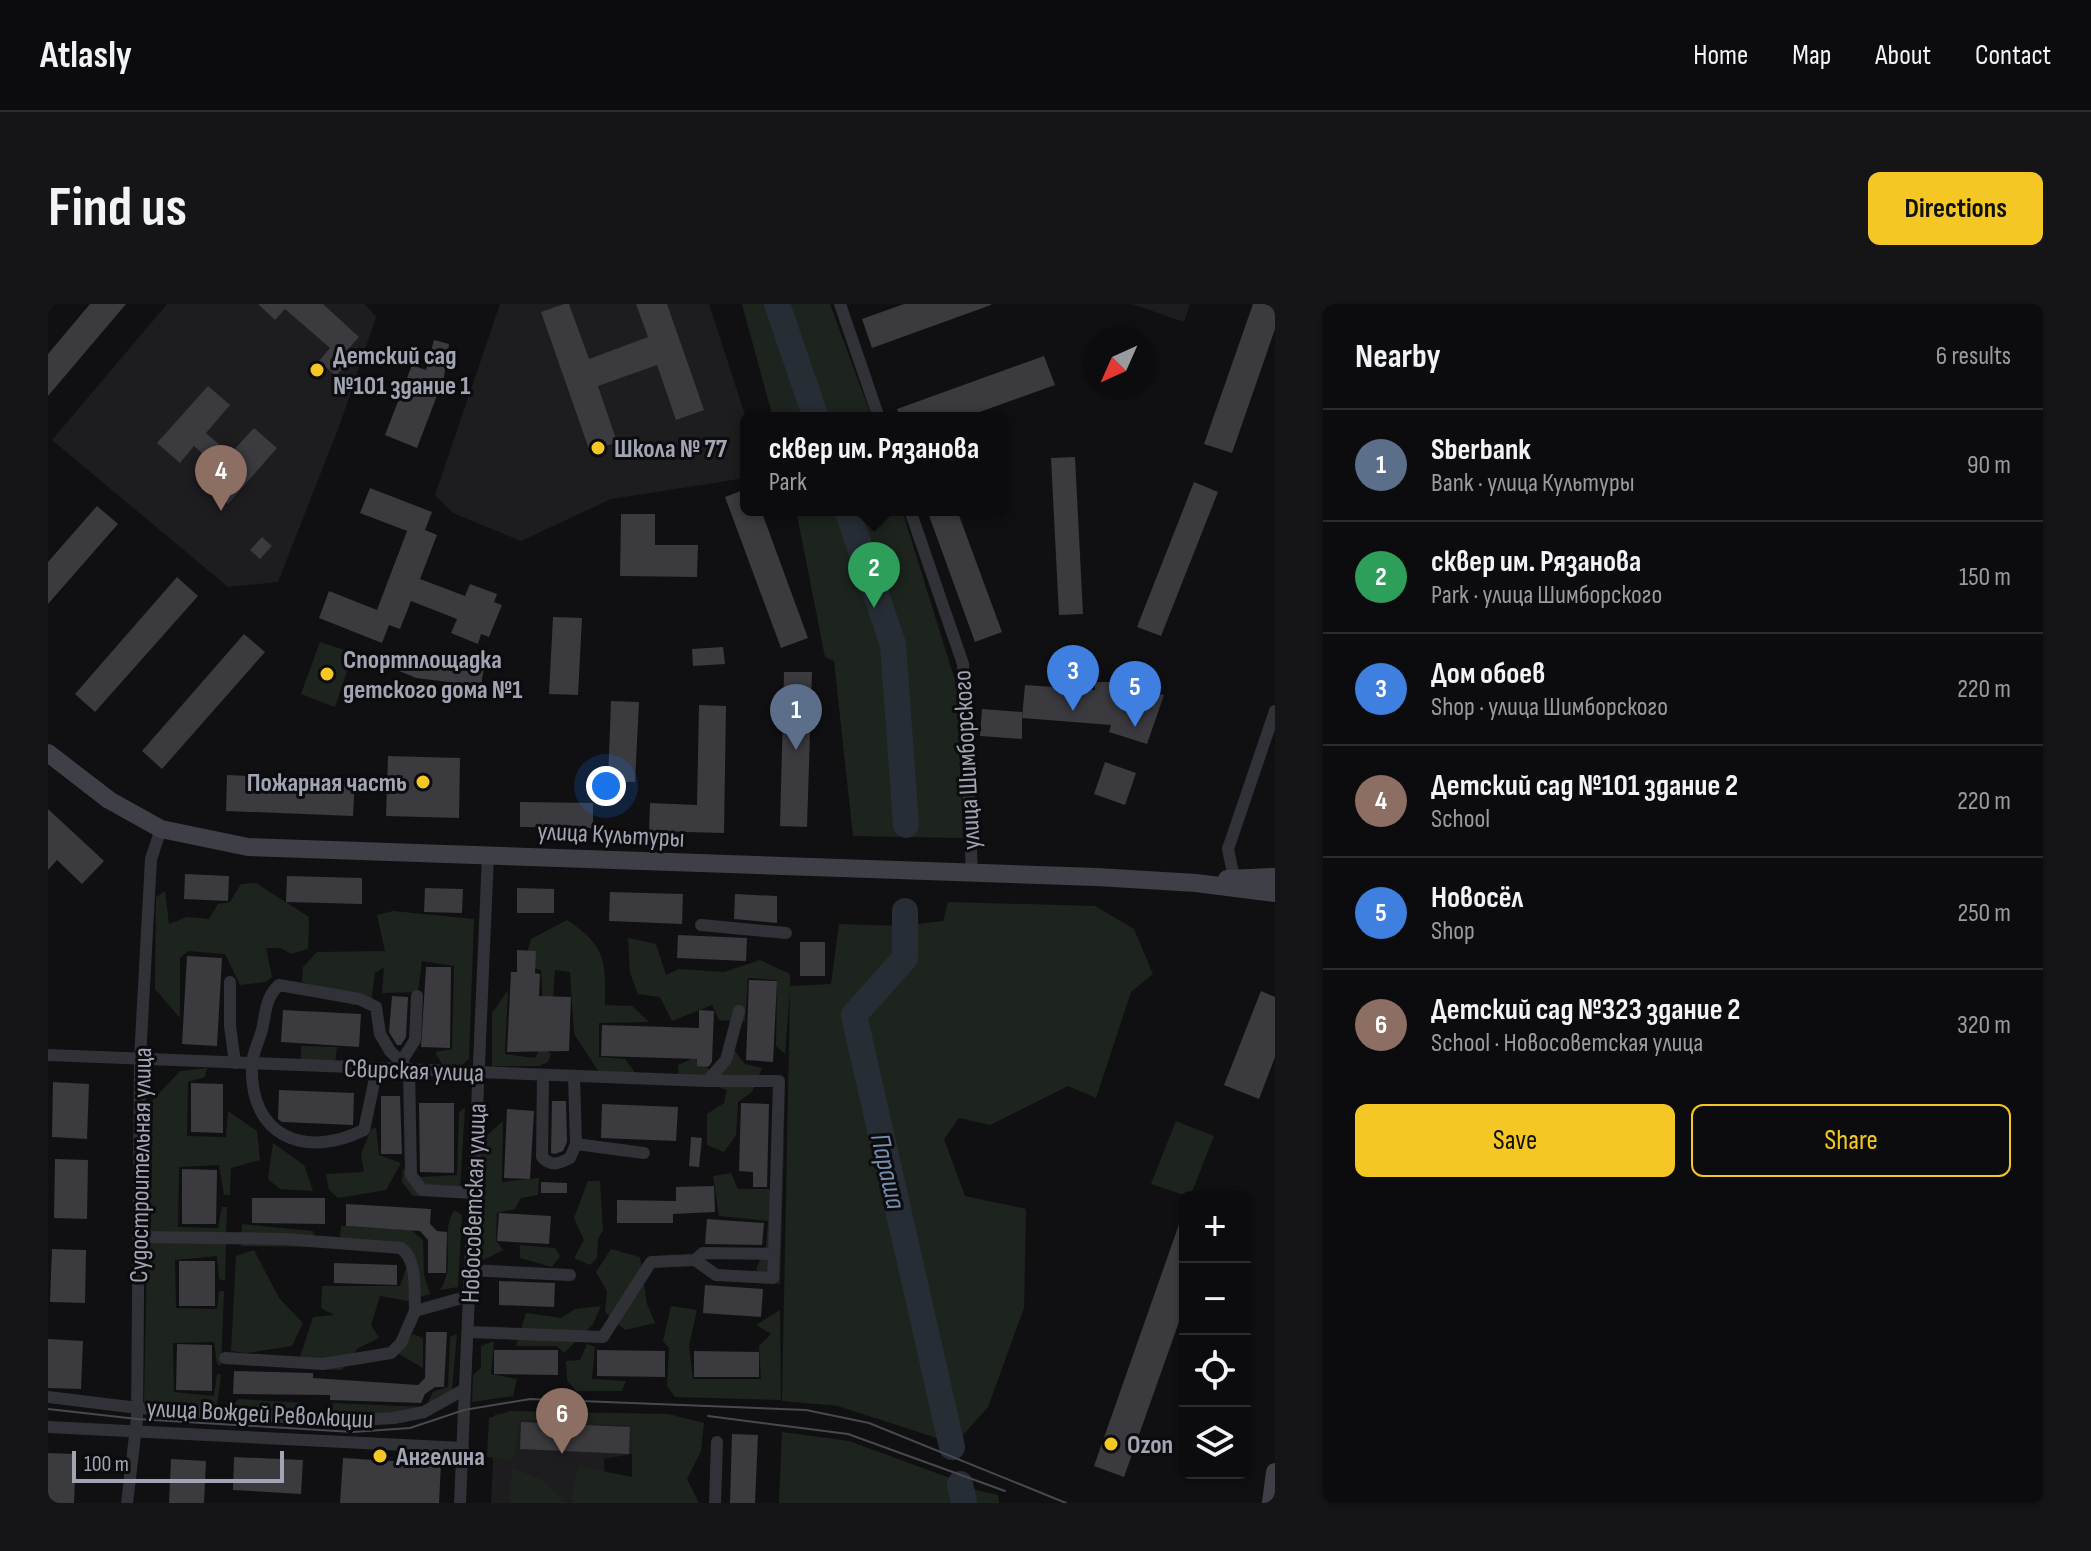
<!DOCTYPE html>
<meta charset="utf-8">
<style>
body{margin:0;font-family:"Sofia Sans Condensed",sans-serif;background:#151517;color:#f1f3f6}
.controls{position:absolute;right:24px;bottom:24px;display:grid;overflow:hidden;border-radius:12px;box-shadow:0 2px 6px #0004}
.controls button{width:72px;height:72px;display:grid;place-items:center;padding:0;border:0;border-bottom:2px solid #2c2c2e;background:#0c0c0e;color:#f1f3f6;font:40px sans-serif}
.compass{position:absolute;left:1035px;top:24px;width:72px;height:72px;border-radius:50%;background:#0c0c0e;box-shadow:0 2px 6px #0004;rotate:225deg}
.scale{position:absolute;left:24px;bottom:20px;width:212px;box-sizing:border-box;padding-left:8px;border:4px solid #a1a5b3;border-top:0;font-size:22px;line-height:28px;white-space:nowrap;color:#a1a5b3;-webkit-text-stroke:6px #0c0b0d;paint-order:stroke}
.you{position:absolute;left:558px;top:482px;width:28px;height:28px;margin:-20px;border:6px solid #fff;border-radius:50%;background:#1a73e8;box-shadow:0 0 0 12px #1a73e833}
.badge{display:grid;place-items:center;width:52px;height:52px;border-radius:50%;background:#f5c725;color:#fff;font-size:26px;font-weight:700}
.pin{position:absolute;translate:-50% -66px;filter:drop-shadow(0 2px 4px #0008)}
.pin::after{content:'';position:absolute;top:42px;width:28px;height:24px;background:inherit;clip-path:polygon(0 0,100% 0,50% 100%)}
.popup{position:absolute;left:692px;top:108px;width:268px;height:104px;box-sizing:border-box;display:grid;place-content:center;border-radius:12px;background:#0c0c0e;filter:drop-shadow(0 2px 6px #0005);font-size:26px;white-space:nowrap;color:#9a9b9e}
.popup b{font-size:30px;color:#f1f3f6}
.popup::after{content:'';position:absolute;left:50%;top:100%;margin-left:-16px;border:16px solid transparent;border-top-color:#0c0c0e}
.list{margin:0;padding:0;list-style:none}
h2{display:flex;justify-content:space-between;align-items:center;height:104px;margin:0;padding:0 32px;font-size:34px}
h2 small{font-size:26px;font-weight:400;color:#9a9b9e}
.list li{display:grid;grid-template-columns:52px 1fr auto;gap:24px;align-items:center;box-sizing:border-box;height:112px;padding:0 32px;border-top:2px solid #2c2c2e}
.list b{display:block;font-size:30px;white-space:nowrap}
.list p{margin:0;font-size:26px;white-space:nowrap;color:#9a9b9e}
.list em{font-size:26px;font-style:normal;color:#9a9b9e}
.actions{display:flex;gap:16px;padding:24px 32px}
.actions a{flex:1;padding:18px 0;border:2px solid #f5c725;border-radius:12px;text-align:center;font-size:28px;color:#f5c725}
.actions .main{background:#f5c725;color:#111}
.icon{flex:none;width:44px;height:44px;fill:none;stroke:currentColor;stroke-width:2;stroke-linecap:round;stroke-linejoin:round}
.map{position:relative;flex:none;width:1227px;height:1199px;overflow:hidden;border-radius:12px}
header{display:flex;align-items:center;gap:48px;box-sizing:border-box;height:112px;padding:0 40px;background:#0c0c0e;border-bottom:2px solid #2c2c2e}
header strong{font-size:38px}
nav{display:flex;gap:44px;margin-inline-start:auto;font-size:28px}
.intro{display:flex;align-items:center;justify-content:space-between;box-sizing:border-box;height:192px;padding:0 48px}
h1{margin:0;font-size:56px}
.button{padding:20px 36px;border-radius:12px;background:#f5c725;color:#111;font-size:28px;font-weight:700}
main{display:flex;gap:48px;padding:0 48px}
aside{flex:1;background:#0c0c0e;border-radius:12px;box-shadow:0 2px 6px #0004}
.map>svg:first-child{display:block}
</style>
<header>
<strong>Atlasly</strong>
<nav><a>Home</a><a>Map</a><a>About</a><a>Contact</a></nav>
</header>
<div class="intro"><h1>Find us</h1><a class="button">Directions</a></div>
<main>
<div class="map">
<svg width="1227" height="1199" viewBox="0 0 1227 1199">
<rect width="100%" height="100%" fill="#101012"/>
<g fill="#1d1c1f">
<path d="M119 0H317L328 13 292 120 230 278 180 283 4 136Z"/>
<path d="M452 0H661L698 114V174L563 195 473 237 405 209 387 191Z"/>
<path d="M1084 0H1142L1136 18Z"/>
<path d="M447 1110H612V1145L556 1155 557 1199H443Z"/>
</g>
<g fill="#1d241e">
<path d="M694 0H782L824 114H725Z"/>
<path d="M748 206H854L909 383 915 534 805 532 786 357 777 353Z"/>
<path d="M272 338 305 349 287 403 253 390Z"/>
<path d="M208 579 261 613 260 645 243 650 233 644H218L224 673 218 678 192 681 177 650 140 647 132 654V714L107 685 108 593 117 587 121 620 139 613 161 615 170 600 182 598 193 580Z"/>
<path d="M900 598 1047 602 1086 625 1105 670 1083 688 1048 794 1020 782 942 821 911 814 896 835 917 892 978 905 976 1004 940 1103 906 1141 808 711 858 655 860 621 895 617Z"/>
<path d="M345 607 426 615 421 755 414 761 394 760 387 748 404 745 406 662 374 657 370 688 334 689 336 663 327 669 323 699 304 701 291 690 254 678 255 663 269 648 337 647 329 611Z"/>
<path d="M519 616C557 641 558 656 557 701L584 702 601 718 551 719V753L577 755 588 770 551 768 526 730 522 668 507 666 504 709 495 707 493 666 475 663 483 635Z"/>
<path d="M791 620 854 622V653L804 710 899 1131 892 1135 790 1102 734 1097 742 687 737 750 728 742 729 676 700 674 697 718 671 716 664 701 624 717 612 693 590 690 582 669 580 634 608 640 618 671 631 665 676 668 712 656 742 670V682L783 680Z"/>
<path d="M460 686 457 750 487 754 492 745H497L503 750 500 758 491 762H444V709Z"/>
<path d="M253 742 289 743 287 759 253 758Z"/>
<path d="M686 746 697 760 714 764 704 788 690 798 688 831 676 848 659 841V810L676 799 679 786 631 771 630 761 646 754 662 766Z"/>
<path d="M159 764 157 773 140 778 139 832 178 833 180 807 209 827 212 856 183 864 182 891H176L171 861 131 863 130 923 170 924 174 903H179L177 977 171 975 169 952 127 956 128 1004 169 1005 171 987H176L173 1062 169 1060 166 1038 125 1039 126 1088 166 1092 169 1070 173 1071 169 1103 96 1099 102 799 132 767Z"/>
<path d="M417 803 412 885 399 892H365L354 878 355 865 374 873 409 871 411 808Z"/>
<path d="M455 817 454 878 491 874 490 891 473 894 467 905 449 909 448 937 455 946 435 956 430 934 434 836Z"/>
<path d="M1128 817 1166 832 1142 893 1103 880Z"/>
<path d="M328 824 331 851 353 859 338 886 290 894 281 886 278 870 316 868 313 850 323 825Z"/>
<path d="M736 835 732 980 718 977 708 965 718 942 720 917 671 912 665 872 683 869 690 885H724L727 841Z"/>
<path d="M225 839 256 861 265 887 232 885 220 875Z"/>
<path d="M540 877H552L555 926 550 935 549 954 542 961 526 954 536 936 526 914Z"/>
<path d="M406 906 414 911 410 983 392 986C409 961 391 931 406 906Z"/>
<path d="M194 920 265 927 272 943 193 942Z"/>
<path d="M293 922 363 926 375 936 376 971 382 990 360 997 332 992 323 1021 331 1034 310 1044 294 1066 268 1065 252 1053 265 1013 286 1011 273 1004 274 982H352L359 962 350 949 292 934Z"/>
<path d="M472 941 507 944 512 952 504 963 472 954Z"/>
<path d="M563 945 592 953 599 1000 607 1019 577 1026 557 1008 559 987 548 968Z"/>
<path d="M206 946 231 994 255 1019 244 1042 198 1049 183 1047 188 952Z"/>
<path d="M553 1002 545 1020 516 1049 509 1042H468L478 1009 513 1014 527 1005Z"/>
<path d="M623 1002 649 1006 641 1042 645 1075H713L711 1042 723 1030 708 1021 732 1006 733 1096 627 1093 619 1082 621 1044 615 1037Z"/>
<path d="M365 1030 375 1034V1064L349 1049Z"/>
<path d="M409 1030 403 1098 358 1118 283 1112 285 1099 378 1103 385 1088 400 1083 402 1033Z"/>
<path d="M446 1037 443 1070 469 1075 465 1092 424 1098 425 1071 433 1064V1042Z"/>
<path d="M539 1040 547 1043 544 1075 578 1077 574 1087H528L519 1076 518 1057 532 1056Z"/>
<path d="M190 1095 255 1099 245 1110 181 1106Z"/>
<path d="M462 1107 620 1110 656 1119 653 1147 639 1175 651 1199H523L530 1162 584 1173V1122L472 1116 467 1149 462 1156 439 1153 441 1114Z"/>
<path d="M734 1128 801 1137 902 1174 903 1180 950 1191 951 1199H731Z"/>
<path d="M464 1164 495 1176 517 1199H461Z"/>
</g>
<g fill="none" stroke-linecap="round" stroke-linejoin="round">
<g stroke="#272d35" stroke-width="26">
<path d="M729 0 768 114"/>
<path d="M799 206 845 340 858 521"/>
<path d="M857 607V654L806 711 904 1143"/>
<path d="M912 1180 916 1199"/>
</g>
</g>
<g fill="#3a3a3f">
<path d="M42 0H78L0 92V50Z"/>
<path d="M210 0H275L311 33 295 51 301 57 288 72 271 57 282 44 237 5 227 16Z"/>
<path d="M516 0H521L541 55 600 33 588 0H619L656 106 628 116 609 61 550 82 569 138 542 148 493 8Z"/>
<path d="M856 0H943V1L824 44 814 15Z"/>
<path d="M1205 0H1227V25L1184 149 1156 140Z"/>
<path d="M386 36 401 40 396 73 369 144 337 131 364 61 378 66Z"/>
<path d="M996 52 1007 81 915 114H852L849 105Z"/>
<path d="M160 82 182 101 158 129 182 150 206 124 229 144 180 200 156 180 171 164 146 142 132 159 109 139Z"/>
<path d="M1027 153 1035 310 1011 311 1003 154Z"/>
<path d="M1146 178 1170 188 1113 332 1089 323Z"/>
<path d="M322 184 384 208 377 226 389 231 372 275 417 292 422 280 449 290 446 298 454 301 441 333 433 330 430 340 403 329 409 315 363 297 352 325 341 321 334 339 271 314 281 287 329 306 359 227 312 209Z"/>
<path d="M698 185V206H713L760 334 733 344 677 193Z"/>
<path d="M49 202 70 220 0 300V258Z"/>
<path d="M879 206H909L954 328 927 338Z"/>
<path d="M573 210H607V241H650L649 273 572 272Z"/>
<path d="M214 233 224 242 212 255 202 246Z"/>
<path d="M129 273 150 292 47 408 27 390Z"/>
<path d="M505 313 534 314 530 391 501 390Z"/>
<path d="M196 330 217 348 114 465 94 447Z"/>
<path d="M675 343 677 360 645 362 644 345Z"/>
<path d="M351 351 373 359 436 363 433 382 368 374 344 364Z"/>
<path d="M736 368H764L759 523 732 522Z"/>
<path d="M1047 378H1078L1116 391 1099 440 1061 428 1063 421 974 414 977 381 1047 386Z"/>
<path d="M563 397 591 398 587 478 560 477Z"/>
<path d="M651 401 678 402 676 529 601 527 602 499 649 501Z"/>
<path d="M934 405 974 408V435L932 432Z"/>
<path d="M340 452 412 454 411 514 338 512Z"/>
<path d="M1057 458 1088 469 1077 501 1046 490Z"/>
<path d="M179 471 307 476 305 512 178 507Z"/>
<path d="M472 498 545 499V524L472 523Z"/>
<path d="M0 505 56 557 34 580 9 556 0 566Z"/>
<path d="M137 570 181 572 180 597 136 595Z"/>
<path d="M239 572 314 574V600L238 598Z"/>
<path d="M377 584 415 585 414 609 376 608Z"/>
<path d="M469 584 506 585V609H469Z"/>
<path d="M562 588 635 590 634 620 561 617Z"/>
<path d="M687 590 729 592V619L686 615Z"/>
<path d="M630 631 699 634 698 657 629 654Z"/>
<rect x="752" y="638" width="25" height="34"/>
<path d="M469 646 488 647 487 669 492 670 491 692 523 693 521 747 459 748 463 668H469Z"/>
<path d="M139 652 174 654 169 742 134 740Z"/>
<path d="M378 663H403L402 744 373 743Z"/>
<path d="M701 676 729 677 725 758 698 756Z"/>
<path d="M1213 687 1227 693V753L1211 795 1176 781Z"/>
<path d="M344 692 360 693 358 733 353 741H349L341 728Z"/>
<path d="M235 706 313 710 311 743 233 738Z"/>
<path d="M651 706 666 707 664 758 660 763 649 762V755L553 752 554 721 651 724Z"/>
<path d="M5 778 41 780 39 835 4 833Z"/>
<path d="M143 779 175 780V829L143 828Z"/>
<path d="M231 786 306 789 305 821 234 818 230 815Z"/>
<path d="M333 792H352L354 850H333Z"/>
<path d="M504 797H518L519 838 515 847 507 850 503 849Z"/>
<path d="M371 799H406V869L372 868Z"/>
<path d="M693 799 721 800 719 883H705V868L691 867Z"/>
<path d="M554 800 630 803 628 837 553 834Z"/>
<path d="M459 805 486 807 482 875 456 874Z"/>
<path d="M643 833 654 834 651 863 641 862Z"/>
<path d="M7 855 40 856 39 915 6 914Z"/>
<path d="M134 865 169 866 168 920H134Z"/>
<path d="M493 878 519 879V889H493Z"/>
<path d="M666 882 667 908 625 910V919H569V896L628 897V883Z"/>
<path d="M204 894H277V920L204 919Z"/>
<path d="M298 900 383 905 382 920 389 927 399 928 398 969H380V936L372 927 298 922Z"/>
<path d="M451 909 503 912 501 940 449 937Z"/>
<path d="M1135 909 1137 1001 1076 1173 1046 1162Z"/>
<path d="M659 915 716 919 714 941 657 940Z"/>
<path d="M4 945 38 946 37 999 2 998Z"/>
<rect x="131" y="957" width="36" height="45"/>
<path d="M286 959 349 961V981L286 979Z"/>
<path d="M451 977 507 979 506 1003 451 1001Z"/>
<path d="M657 981 715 985 713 1013 655 1009Z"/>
<path d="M378 1028H399L396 1083H387L377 1090 373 1099 282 1096V1091L185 1090 186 1067 265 1069V1074L370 1081 377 1074Z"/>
<path d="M0 1035 35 1037 33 1085 0 1084Z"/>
<path d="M129 1040 164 1041V1087L128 1086Z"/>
<path d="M446 1046H510V1071L446 1070Z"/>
<path d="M549 1046 617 1047V1073L549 1072Z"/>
<path d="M646 1047 711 1048V1073H646Z"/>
<path d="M473 1118 582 1123 581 1150 472 1145Z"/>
<path d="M684 1130 710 1131 707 1199H682Z"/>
<path d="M0 1149 28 1150 26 1199H0Z"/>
<path d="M186 1153 255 1156 253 1190 185 1186Z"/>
<path d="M295 1154 393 1160 391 1199H292Z"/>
<path d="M123 1155 158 1157 156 1199H121Z"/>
</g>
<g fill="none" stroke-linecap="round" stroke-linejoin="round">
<g stroke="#313237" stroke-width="12">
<path d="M792 0 831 114"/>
<path d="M862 206 915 360 924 570"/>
<path d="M1186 574 1180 545 1227 407"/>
<path d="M653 621 738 629"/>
<path d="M182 678V722L187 759"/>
<path d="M0 751 659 777H731L726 950 655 949 647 956 603 958 555 1033 420 1028"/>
<path d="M353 758 367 736 369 692"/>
<path d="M329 765 316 826C257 855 201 833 204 761 204 750 211 737 214 726 218 708 217 694 231 681L311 695 328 703 332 730 342 747 361 766 363 871 374 886 425 889"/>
<path d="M495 771 494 853C504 863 510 860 522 854L528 840 526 772"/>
<path d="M659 777 678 756 691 707"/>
<path d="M528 840 596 849"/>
<path d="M91 933 236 935 353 944C370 956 366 987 367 1007"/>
<path d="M647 956 668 971 725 974 726 950"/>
<path d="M422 966 522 971"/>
<path d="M177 1054 275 1060 343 1049 353 1039 367 1007 421 992"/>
<path d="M0 1093 90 1104 296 1117 346 1114 376 1108 417 1085"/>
<path d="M0 1123 415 1144"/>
<path d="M79 1199 89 1115 92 755 103 555 113 525"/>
<path d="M412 1199 440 551"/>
<path d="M667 1199 669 1138"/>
</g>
<g stroke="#3f4047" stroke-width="18">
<path d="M0 449 61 496 113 525 200 543 1049 573 1148 579 1227 589"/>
<path d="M1179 575 1227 573"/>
<path d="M1223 1199 1227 1168"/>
</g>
<g stroke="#484950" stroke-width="2">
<path d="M0 1105 89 1115 305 1128 362 1124 416 1106 482 1095 758 1106 821 1119 1018 1199"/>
<path d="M660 1112 800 1130 957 1187"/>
</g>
</g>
<g fill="#f5c725" stroke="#0c0b0d" stroke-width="3">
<circle cx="269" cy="66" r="8"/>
<circle cx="550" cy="144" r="8"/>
<circle cx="279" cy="370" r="8"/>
<circle cx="375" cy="478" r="8"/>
<circle cx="1063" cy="1140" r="8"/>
<circle cx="332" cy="1152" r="8"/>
</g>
<g text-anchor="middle" stroke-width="6" stroke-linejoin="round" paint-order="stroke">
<g font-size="26" font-weight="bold" fill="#a1a5b3" stroke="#0c0b0d" text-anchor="start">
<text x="285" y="60">Детский сад<tspan x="285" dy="30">№101 здание 1</tspan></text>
<text x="566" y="153">Школа № 77</text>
<text x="295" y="364">Спортплощадка<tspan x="295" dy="30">детского дома №1</tspan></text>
<text x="359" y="487" text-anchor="end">Пожарная часть</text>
<text x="1079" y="1149">Ozon</text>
<text x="348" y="1161">Ангелина</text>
</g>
<g font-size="26" fill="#a1a5b3" stroke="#0c0b0d">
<text transform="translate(918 456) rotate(-93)" y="9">улица Шимборского</text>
<text transform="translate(563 530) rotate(3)" y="9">улица Культуры</text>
<text transform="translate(366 766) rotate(2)" y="9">Свирская улица</text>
<text transform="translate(92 861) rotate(-89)" y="9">Судостроительная улица</text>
<text transform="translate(425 899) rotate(-88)" y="9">Новосоветская улица</text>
<text transform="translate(212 1109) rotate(3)" y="9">улица Вождей Революции</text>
</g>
<g font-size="28" font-style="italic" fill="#768eb0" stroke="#0c0b0d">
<text transform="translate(841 867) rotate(77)" y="10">Параша</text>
</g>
</g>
</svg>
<div class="controls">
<button>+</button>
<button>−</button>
<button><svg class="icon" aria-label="locate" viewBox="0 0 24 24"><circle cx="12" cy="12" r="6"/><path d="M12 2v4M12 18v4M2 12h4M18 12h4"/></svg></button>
<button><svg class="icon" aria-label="layers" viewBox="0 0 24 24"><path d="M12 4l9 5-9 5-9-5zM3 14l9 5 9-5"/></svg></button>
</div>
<svg class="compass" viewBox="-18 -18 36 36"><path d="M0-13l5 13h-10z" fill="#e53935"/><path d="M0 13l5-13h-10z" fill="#9a9b9e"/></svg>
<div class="scale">100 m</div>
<div class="you"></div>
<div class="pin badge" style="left:748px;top:446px;background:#5c6f8a">1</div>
<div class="pin badge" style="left:826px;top:304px;background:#2e9e5b">2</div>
<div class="popup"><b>сквер им. Рязанова</b>Park</div>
<div class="pin badge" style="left:1025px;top:407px;background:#3f7fe0">3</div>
<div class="pin badge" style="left:173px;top:207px;background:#8d6e63">4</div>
<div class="pin badge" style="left:1087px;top:423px;background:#3f7fe0">5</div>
<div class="pin badge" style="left:514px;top:1150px;background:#8d6e63">6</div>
</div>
<aside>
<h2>Nearby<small>6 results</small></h2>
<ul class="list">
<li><span class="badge" style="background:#5c6f8a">1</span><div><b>Sberbank</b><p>Bank · улица Культуры</p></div><em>90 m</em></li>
<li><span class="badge" style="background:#2e9e5b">2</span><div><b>сквер им. Рязанова</b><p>Park · улица Шимборского</p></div><em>150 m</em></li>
<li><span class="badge" style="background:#3f7fe0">3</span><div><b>Дом обоев</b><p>Shop · улица Шимборского</p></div><em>220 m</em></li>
<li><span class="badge" style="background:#8d6e63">4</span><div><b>Детский сад №101 здание 2</b><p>School</p></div><em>220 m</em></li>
<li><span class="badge" style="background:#3f7fe0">5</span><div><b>Новосёл</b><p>Shop</p></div><em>250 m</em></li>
<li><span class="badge" style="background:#8d6e63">6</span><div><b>Детский сад №323 здание 2</b><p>School · Новосоветская улица</p></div><em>320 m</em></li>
</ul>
<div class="actions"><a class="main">Save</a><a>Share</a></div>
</aside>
</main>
